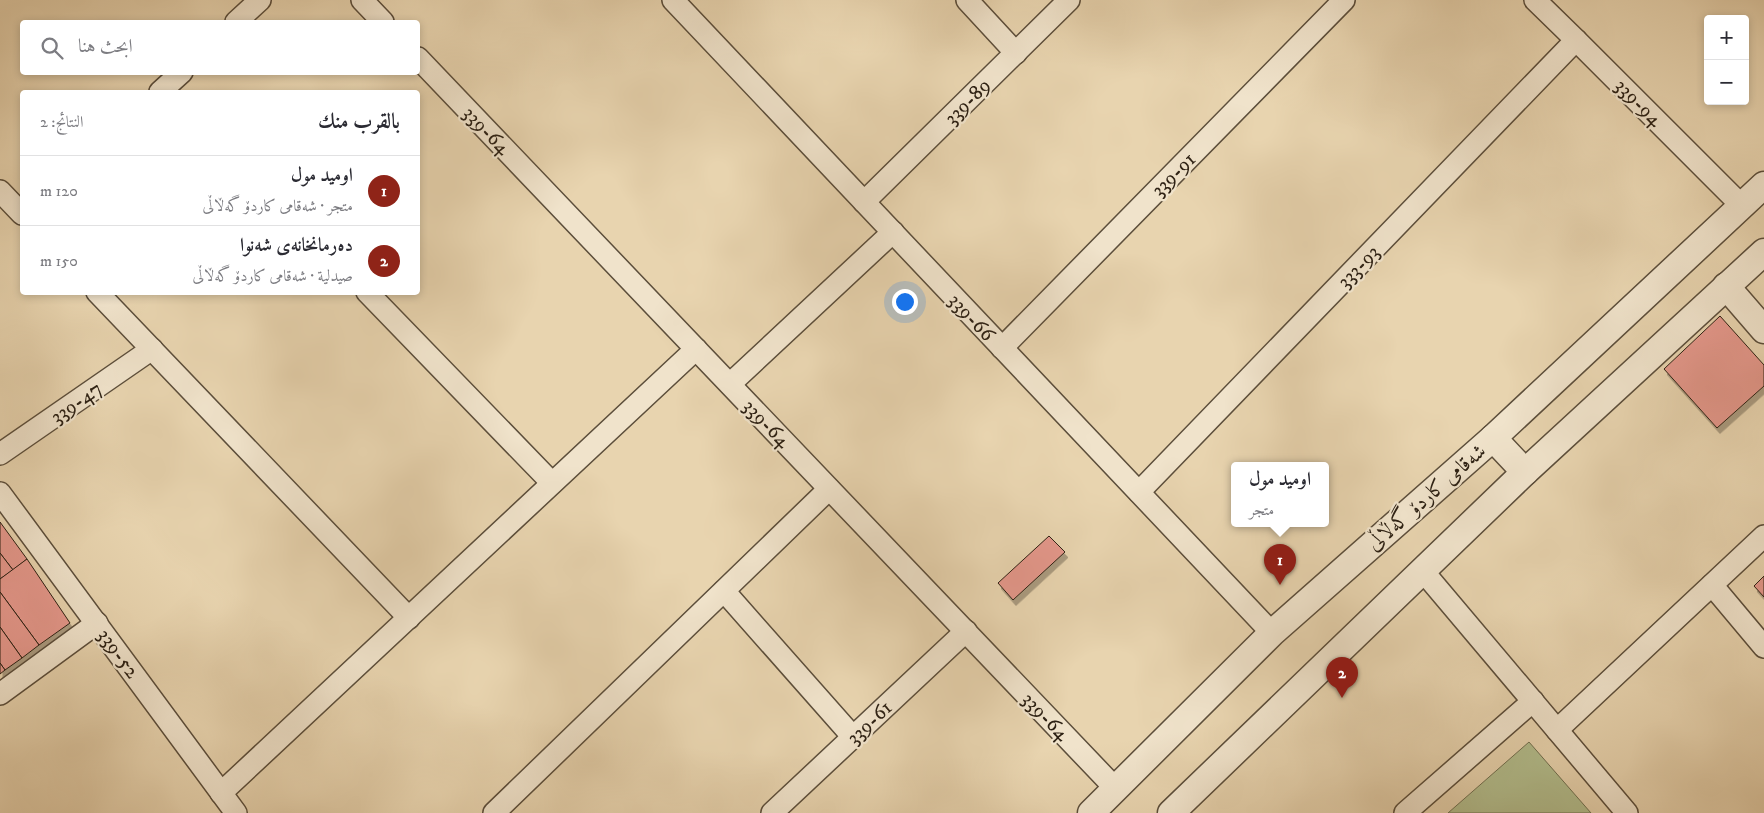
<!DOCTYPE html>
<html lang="ar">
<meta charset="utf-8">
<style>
body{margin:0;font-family:"IM FELL DW Pica",Amiri,serif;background:#f2f2f3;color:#2b2b33;direction:rtl}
.controls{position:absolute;right:15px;top:15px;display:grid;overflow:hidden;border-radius:5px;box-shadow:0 2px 8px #0003}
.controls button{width:45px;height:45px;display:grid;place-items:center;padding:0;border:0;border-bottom:1px solid #e1e1e2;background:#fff;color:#2b2b33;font:25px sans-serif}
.you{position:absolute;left:904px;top:301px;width:18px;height:18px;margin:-12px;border:4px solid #fff;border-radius:50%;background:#1a73e8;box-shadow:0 0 0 8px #1a73e833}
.badge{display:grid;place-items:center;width:32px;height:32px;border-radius:50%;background:#8f2418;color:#fff;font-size:16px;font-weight:700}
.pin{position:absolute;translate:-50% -41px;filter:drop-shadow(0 1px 2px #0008)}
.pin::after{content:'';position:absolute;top:26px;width:18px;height:15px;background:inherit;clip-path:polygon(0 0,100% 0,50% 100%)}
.popup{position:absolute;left:1231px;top:462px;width:98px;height:65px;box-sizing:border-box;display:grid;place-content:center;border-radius:5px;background:#fff;filter:drop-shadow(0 1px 4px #0005);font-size:16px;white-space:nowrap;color:#7c7c81}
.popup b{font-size:19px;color:#2b2b33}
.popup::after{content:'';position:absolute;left:50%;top:100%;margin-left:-10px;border:10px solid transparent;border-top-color:#fff}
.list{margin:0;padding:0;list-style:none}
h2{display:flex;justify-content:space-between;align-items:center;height:65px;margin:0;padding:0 20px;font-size:21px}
h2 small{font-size:16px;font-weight:400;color:#7c7c81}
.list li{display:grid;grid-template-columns:32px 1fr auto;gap:15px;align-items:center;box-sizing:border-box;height:70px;padding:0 20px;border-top:1px solid #e1e1e2}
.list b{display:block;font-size:19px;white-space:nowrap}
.list p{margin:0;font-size:16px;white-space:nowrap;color:#7c7c81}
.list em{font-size:16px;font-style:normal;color:#7c7c81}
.icon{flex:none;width:28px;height:28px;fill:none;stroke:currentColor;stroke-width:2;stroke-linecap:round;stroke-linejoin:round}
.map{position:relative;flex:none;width:1764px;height:813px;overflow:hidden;direction:ltr}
.search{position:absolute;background:#fff;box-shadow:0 2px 8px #0003;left:20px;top:20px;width:400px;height:55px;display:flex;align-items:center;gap:12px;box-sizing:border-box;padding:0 18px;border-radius:5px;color:#7c7c81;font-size:19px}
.panel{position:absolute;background:#fff;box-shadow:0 2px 8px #0003;left:20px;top:90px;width:400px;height:205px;border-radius:5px;direction:rtl}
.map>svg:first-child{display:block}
</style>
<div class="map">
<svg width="1764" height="813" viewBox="0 0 1764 813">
<defs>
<filter id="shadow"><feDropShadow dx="3" dy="5.5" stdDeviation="0" flood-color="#0004"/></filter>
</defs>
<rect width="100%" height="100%" fill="#e8d4af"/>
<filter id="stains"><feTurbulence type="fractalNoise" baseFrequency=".004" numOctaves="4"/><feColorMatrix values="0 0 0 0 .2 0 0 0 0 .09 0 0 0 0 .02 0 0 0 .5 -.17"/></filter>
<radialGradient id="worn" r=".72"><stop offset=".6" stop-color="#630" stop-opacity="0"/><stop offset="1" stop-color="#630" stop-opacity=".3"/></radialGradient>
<path fill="#b2bd8d" stroke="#706f50" d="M1529 742 1591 813H1448Z"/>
<g fill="#e5988c" stroke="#2d2114" filter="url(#shadow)">
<path d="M1720 316 1764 365V386L1717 428 1664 369Z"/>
<path d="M0 522 27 559 13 570 0 553Z"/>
<path d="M1049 536 1065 552 1013 600 998 583Z"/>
<path d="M0 553 13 570 0 579Z"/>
<path d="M27 559 70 623 39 645 0 592V579Z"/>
<path d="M1764 576V597L1754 586Z"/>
<path d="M0 592 39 645 22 658 0 627Z"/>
<path d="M0 627 22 658 5 670 0 663Z"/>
<path d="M0 663 5 670 0 674Z"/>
</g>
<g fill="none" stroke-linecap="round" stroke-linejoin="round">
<g stroke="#5c4e3b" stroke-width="24">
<g id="minor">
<path d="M362 0 383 22"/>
<path d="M673 0 1272 633"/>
<path d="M967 0 1016 53"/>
<path d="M1535 0 1576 40 1741 205"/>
<path d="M236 22 260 0"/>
<path d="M418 58 1115 788"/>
<path d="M160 92 182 72"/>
<path d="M0 191 22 214"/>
<path d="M864 202 1069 0"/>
<path d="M97 292 409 618"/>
<path d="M367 292 552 483"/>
<path d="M1002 348 1344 0"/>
<path d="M730 384 893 232"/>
<path d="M0 454 152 349"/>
<path d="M1139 492 1576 40"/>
<path d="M0 493 236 813"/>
<path d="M1422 570 1627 813"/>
<path d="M1712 585 1764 647"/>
<path d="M724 591 853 737"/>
<path d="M0 694 97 623"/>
<path d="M1557 730 1764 536"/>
<path d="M221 793 696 349"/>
<path d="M494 813 829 489"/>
<path d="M772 813 966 631"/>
<path d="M1405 813 1533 701"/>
</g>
</g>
<g stroke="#5c4e3b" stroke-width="29">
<g id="tertiary">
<path d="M1726 286 1764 330"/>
<path d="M1493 438 1525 472"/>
<path d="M1091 813 1272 633 1493 438 1764 185"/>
<path d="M1171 813 1525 472 1764 252"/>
</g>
</g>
<use href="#minor" stroke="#f0e3cb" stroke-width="21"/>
<use href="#tertiary" stroke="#f0e3cb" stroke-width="26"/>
</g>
<g text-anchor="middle" stroke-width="4.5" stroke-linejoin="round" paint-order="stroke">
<g font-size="21" fill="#2d2114" stroke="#f0e3cb">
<text transform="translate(967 101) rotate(-45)" y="7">339-89</text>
<text transform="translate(1639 102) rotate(45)" y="7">339-94</text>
<text transform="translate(487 130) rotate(46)" y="7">339-64</text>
<text transform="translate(1173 174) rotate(-45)" y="7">339-91</text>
<text transform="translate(1358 266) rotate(-46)" y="7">333-93</text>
<text transform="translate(972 317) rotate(47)" y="7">339-66</text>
<text transform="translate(76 402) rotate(-35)" y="7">339-47</text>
<text transform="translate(767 423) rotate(46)" y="7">339-64</text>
<text transform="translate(1426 497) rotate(-41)" y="7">شەقامی کاردۆ گەڵاڵی</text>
<text transform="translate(119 653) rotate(54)" y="7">339-52</text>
<text transform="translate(1046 716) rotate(46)" y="7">339-64</text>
<text transform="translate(869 722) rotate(-43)" y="7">339-61</text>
</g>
</g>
<rect width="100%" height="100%" filter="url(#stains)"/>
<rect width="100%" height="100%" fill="url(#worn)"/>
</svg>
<div class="controls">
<button>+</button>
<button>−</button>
</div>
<div class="you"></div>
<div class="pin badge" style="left:1280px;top:585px">1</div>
<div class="popup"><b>اوميد مول</b>متجر</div>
<div class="pin badge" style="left:1342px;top:698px">2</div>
<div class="search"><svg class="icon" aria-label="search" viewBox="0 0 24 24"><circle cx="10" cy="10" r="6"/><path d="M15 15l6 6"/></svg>ابحث هنا</div>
<section class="panel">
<h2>بالقرب منك<small>النتائج: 2</small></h2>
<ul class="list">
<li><span class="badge">1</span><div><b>اوميد مول</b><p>متجر · شەقامی کاردۆ گەڵاڵی</p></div><em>120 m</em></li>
<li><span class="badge">2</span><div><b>دەرمانخانەی شەنوا</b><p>صيدلية · شەقامی کاردۆ گەڵاڵی</p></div><em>150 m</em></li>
</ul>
</section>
</div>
